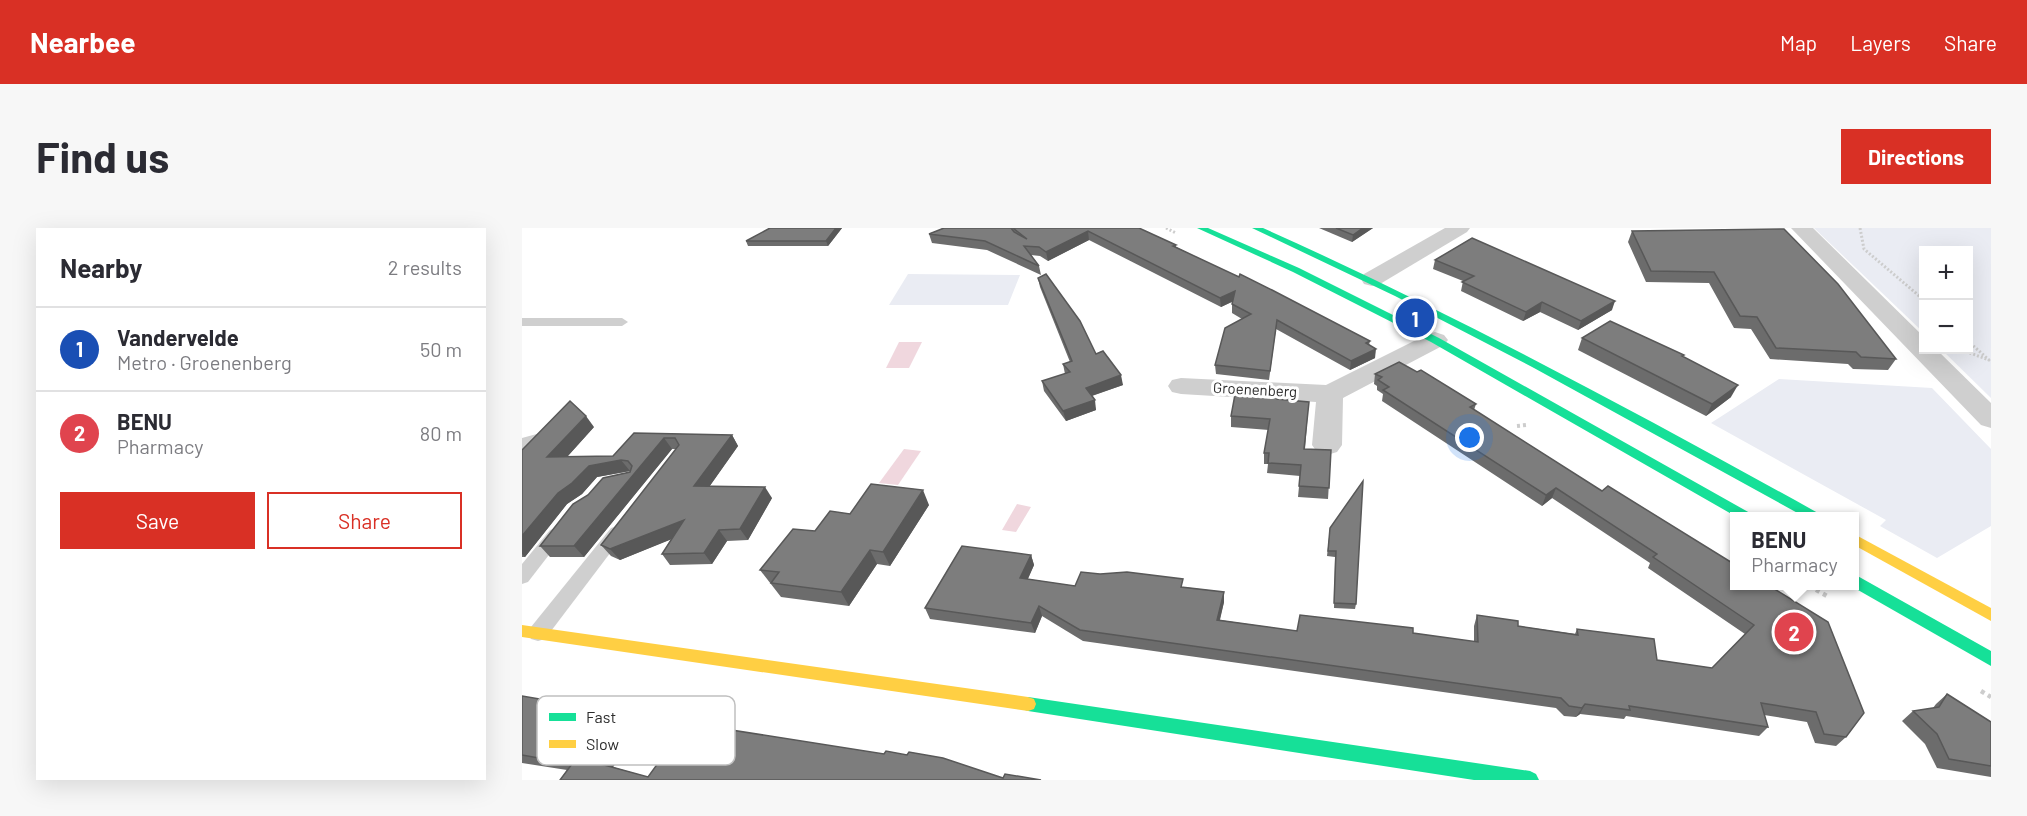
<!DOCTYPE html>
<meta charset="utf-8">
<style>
body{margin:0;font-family:Barlow,sans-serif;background:#f7f7f7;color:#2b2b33}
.controls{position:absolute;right:18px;top:18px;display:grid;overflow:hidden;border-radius:0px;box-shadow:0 6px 24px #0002}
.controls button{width:54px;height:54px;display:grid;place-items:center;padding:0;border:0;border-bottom:2px solid #e1e1e2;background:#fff;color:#2b2b33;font:30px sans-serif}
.you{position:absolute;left:948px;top:210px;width:21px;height:21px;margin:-15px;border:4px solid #fff;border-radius:50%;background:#1a73e8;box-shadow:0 0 0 9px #1a73e833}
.badge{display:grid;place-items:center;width:39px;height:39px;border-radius:50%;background:#d93025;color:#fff;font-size:20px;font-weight:700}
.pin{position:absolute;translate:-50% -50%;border:3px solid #fff;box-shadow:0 2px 6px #0006}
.popup{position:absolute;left:1208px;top:284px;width:129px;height:78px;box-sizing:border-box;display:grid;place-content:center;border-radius:0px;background:#fff;filter:drop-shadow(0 2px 4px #0005);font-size:20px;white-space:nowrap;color:#7c7c81}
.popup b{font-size:22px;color:#2b2b33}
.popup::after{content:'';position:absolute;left:50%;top:100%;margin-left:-12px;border:12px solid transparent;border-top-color:#fff}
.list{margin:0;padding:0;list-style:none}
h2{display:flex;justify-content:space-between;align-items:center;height:78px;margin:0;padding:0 24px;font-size:26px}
h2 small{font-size:20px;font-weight:400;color:#7c7c81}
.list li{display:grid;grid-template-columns:39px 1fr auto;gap:18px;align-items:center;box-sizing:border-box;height:84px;padding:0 24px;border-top:2px solid #e1e1e2}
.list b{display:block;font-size:22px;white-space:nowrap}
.list p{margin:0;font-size:20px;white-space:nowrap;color:#7c7c81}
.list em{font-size:20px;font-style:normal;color:#7c7c81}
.actions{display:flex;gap:12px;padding:18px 24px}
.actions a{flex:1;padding:14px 0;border:2px solid #d93025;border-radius:0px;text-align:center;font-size:21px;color:#d93025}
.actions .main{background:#d93025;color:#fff}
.map{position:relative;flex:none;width:1469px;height:552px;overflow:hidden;border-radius:0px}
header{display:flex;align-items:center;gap:36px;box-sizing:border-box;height:84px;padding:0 30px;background:#d93025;color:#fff}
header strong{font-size:28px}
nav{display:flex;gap:33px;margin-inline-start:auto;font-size:21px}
.intro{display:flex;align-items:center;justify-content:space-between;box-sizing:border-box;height:144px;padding:0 36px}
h1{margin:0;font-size:42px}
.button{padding:15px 27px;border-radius:0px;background:#d93025;color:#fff;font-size:21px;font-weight:700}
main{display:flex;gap:36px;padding:0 36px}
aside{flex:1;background:#fff;border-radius:0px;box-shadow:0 6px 24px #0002}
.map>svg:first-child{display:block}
</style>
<header>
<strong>Nearbee</strong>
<nav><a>Map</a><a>Layers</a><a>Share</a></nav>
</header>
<div class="intro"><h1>Find us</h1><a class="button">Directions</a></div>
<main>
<aside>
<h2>Nearby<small>2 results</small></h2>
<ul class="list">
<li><span class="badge" style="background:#1a4fb4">1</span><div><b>Vandervelde</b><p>Metro · Groenenberg</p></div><em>50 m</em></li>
<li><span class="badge" style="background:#e0444e">2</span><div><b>BENU</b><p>Pharmacy</p></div><em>80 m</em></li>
</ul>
<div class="actions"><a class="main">Save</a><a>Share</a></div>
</aside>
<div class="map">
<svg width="1469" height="552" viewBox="0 0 1469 552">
<rect width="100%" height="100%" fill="#fff"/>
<g fill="#eaecf3">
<path d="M1292 0H1469V170L1420 122H1446V22H1402L1401 104Z"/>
<path d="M386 46 498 47 486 77H367Z"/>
<path d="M1257 151 1410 160 1469 221V298L1415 330 1358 298 1364 292 1189 195Z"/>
</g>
<g fill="#f0d7de">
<path d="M377 114H400L387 140H364Z"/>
<path d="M382 221 399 223 376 257 357 255Z"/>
<path d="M495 276 509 279 494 304 480 302Z"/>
</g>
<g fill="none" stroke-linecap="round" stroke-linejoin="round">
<g stroke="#cdcdcd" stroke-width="3" stroke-dasharray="2 2" stroke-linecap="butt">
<path d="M644 0 654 5"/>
<path d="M1338 0 1342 21 1402 72"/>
<path d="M1440 122 1467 132 1446 113"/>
</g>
<path stroke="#cdcdcd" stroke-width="4" stroke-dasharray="3 3" stroke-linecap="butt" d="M995 198 1004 197"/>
<g stroke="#cdcdcd" stroke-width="4.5" stroke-dasharray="4 4" stroke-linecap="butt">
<path d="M1287 358 1305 368"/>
<path d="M1459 463 1469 469"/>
</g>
<g fill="#cfcfcf" fill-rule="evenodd">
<path d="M0 90H100L106 94 100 98H0Z"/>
<path d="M22 204 30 209 27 212 0 223V210Z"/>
<path d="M95 298 101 300 104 304 101 308 23 411 16 413 9 411 6 405 9 399 89 300Z"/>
<path d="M34 300 40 302 43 306 40 310 6 354 0 356V336L28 302Z"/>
</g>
<g fill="#cfcfcf" fill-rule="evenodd">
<path d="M923 0H948L945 4 858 56 850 58 842 56 839 51 842 46Z"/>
<path d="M1269 0H1291L1402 109V122H1415L1469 175V200L1459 197Z"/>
<path d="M913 104 922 107 926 112 922 117 821 170 820 217 815 224 805 227 795 224 790 217 794 174 659 166 650 164 646 158 650 152 659 150 804 157 904 107Z"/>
</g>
<g fill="#16e098" fill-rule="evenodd">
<path d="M675 0H686L777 40 917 110 1228 285 1230 288H1213L909 114 771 44Z"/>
<path d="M730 0H741C931 85 1114 184 1296 285L1298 288H1281L1012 140 873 68Z"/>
<path d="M1332 346 1469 423V438L1329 358H1332Z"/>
<path d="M506 469 1008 543 1014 546 1017 552H952L506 483 500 481 498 476 500 471Z"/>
</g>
<g fill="#ffcf43" fill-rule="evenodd">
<path d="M1332 306 1469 380V393L1332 317Z"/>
<path d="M0 397 506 469 512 471 514 476 512 481 506 483 0 409Z"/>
</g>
</g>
<g fill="#6c6c6c">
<path d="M248 0H320L306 18H226L224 13Z"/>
<path d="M422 0H617L654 17V19L848 113 847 117 853 130 828 142 754 101 747 152 694 146 693 137 720 91 710 85V74L699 79 567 12 526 33 518 28 509 27 517 38 519 47 465 22 410 15 407 6Z"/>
<path d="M797 0H851L830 14Z"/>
<path d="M1110 3 1374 131 1366 142 1331 141 1326 136 1248 131 1229 101 1212 100 1187 55 1124 54 1106 14Z"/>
<path d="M913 32 1090 82 1056 102 1018 84 1001 93 939 63 941 53 911 41Z"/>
<path d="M516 50 574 126 601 157 570 168 574 182 544 193 522 163 520 153 543 146 541 136 548 134 518 59Z"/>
<path d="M1060 110 1161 129 1209 169 1184 188 1056 122Z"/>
<path d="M895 144 954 176 952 182 1080 263 1212 336 1324 509 1314 518 1293 515 1285 494 1242 487 1246 499 1237 508 1104 488 1102 491 1058 486 1054 489 1042 488 1034 480 561 413 520 388 513 405 408 391 403 380 509 327 512 337 506 351 553 358 662 359 702 364V374L698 392 775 403 891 405 952 414V398L955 387 996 398 1053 406 1055 401 1135 432 1190 440 1223 406 1126 340 1128 335 1030 270 1020 278 860 173 861 166 855 162V158L852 156 853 146Z"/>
<path d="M745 168 755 171 786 184 783 221 809 222 806 271 776 269 778 248 745 245 746 236H742V225L747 202 709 199V188Z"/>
<path d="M72 199 45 229 91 228 112 205 210 207 216 218 187 259 250 270 226 312 205 313 190 336 148 337 140 326 149 311 98 332 89 328 79 317 155 221H150L62 329H28L18 318 108 243 75 249 60 266 45 276 3 329H0V222Z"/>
<path d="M407 277 368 338 355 336 327 378 259 369 238 342 293 303 328 286Z"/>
<path d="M808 300 834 376 833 381 812 380 813 329 805 328Z"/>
<path d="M1425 466 1469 494V549L1415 540 1403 516 1380 493 1391 483 1411 480 1414 476Z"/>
<path d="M0 468 35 474 116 484 126 494 91 539 126 549 481 550 519 552H38L45 542 0 535Z"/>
</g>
<g fill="#585858">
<path d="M314 0H320L306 18 304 13Z"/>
<path d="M841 0H851L830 14 831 7Z"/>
<path d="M566 3 567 12 526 33 524 24Z"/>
<path d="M713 63V72L699 79 698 70Z"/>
<path d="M1093 73 1090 82 1056 102 1059 93Z"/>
<path d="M1020 74 1018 84 1001 93 1004 84Z"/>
<path d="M854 121 853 130 828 142 829 133Z"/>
<path d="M599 147 601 157 566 169 564 160Z"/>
<path d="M1216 157 1209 169 1184 188 1190 176Z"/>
<path d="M573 172 574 182 544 193 541 183Z"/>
<path d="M64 188 72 199 35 240 25 229Z"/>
<path d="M210 207 216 218 180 269 172 258Z"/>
<path d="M142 210 150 221 62 329 52 318Z"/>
<path d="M99 232 108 243 75 249 60 266 45 276 3 329 0 326V308L36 265 67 238Z"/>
<path d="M243 259 250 270 226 312 218 301Z"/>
<path d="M1034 260 1030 270 1020 278 1024 267Z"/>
<path d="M401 262 407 277 368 338 361 324Z"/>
<path d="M162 292 170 303 98 332 88 321Z"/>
<path d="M197 302 205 313 190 336 182 325Z"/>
<path d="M348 322 355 336 327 378 319 364Z"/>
<path d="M509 327 512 337 501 361 498 350Z"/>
<path d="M702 364V374L695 402V392Z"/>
<path d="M517 378 520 388 513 405 509 395Z"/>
<path d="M1063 476 1058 486 1054 489 1060 480Z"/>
<path d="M116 484 126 494 87 544 75 535Z"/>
</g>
<g fill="#7d7d7d" stroke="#585858" stroke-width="1.5">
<path d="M248 0H314L304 13H224Z"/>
<path d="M422 0H489L492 4 505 11 491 0H617L654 17 651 18 717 49 718 46 750 62 848 113 844 115 854 121 829 133 755 92 748 143 693 137 703 100 729 86 710 76 713 63 698 70 566 3 524 24 517 19 502 18 517 38 463 13 407 6Z"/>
<path d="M814 0H841L831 7Z"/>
<path d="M1262 1 1316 56 1374 131 1339 129 1334 124 1254 120 1235 89 1218 88 1192 44 1129 43 1110 3Z"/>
<path d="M950 10 1093 73 1059 93 1020 74 1004 84 940 54 952 48 913 32Z"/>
<path d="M524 46 558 93 574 126 581 123 599 147 564 160 573 172 541 183 520 153 548 144 541 136 550 133 516 50Z"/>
<path d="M1088 93 1162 127 1160 128 1216 157 1190 176 1060 110Z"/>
<path d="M877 134 895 144 899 142 954 176 948 179 1080 263 1086 258 1212 336V357H1246L1306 394 1342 485 1324 509 1302 506 1294 484 1239 475 1246 499 1107 478 1108 482 1063 476 1060 480 1047 478 1039 470 558 402 517 378 509 395 403 380 440 318 509 327 498 350 553 358 559 344 578 346 605 344 661 351 659 359 702 364 695 392 775 403 778 387 891 400V405L956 414 955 387 996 393V398L1056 407 1055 401 1132 411 1135 432 1190 440 1232 397 1131 329 1135 326 1034 260 1024 267 861 162 867 159 856 152 860 149 853 146Z"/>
<path d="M714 161 745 163 744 168H755V171L787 174 782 221 809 222 807 260 777 258 779 237 746 235 747 225H742L748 191 709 188Z"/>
<path d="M48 173 64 188 25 229 91 228 112 205 210 207 172 258 243 259 218 301 197 302 182 325 140 326 162 292 88 321 79 317 157 217 153 210H142L52 318H18L51 276 66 267 81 250 108 244 110 238 106 233 99 232 67 238 50 255 36 265 0 308V222Z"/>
<path d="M841 253 834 376 812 375 814 323H806L808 300Z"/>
<path d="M349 256 401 262 361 324 348 322 319 364 249 355 257 344 238 342 271 301 293 303 308 283 328 286Z"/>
<path d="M1425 466 1469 494V538L1427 531 1415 506 1391 483 1417 479Z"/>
<path d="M0 468 35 474 37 471 116 484 75 535 126 549 165 495 362 526 364 523 385 527 387 524 421 530 481 550 483 546 519 552H38L50 536 0 527Z"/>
</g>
<g text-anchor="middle" stroke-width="6" stroke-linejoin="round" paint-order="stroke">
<g font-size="15" fill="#2c2c2c" stroke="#fff">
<text transform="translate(733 162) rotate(3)" y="5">Groenenberg</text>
</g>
</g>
<rect x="15" y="468" width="198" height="69" rx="9" fill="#fff" stroke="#c0c0c0" stroke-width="1.5"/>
<rect x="27" y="485" width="27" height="8" fill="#16e098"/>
<rect x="27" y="512" width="27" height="8" fill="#ffcf43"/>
<g font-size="16" fill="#2c2c2c">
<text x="64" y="495">Fast</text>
<text x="64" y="522">Slow</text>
</g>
</svg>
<div class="controls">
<button>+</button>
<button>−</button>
</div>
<div class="you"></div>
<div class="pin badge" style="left:893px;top:90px;background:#1a4fb4">1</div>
<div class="pin badge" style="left:1272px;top:404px;background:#e0444e">2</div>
<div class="popup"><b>BENU</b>Pharmacy</div>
</div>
</main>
